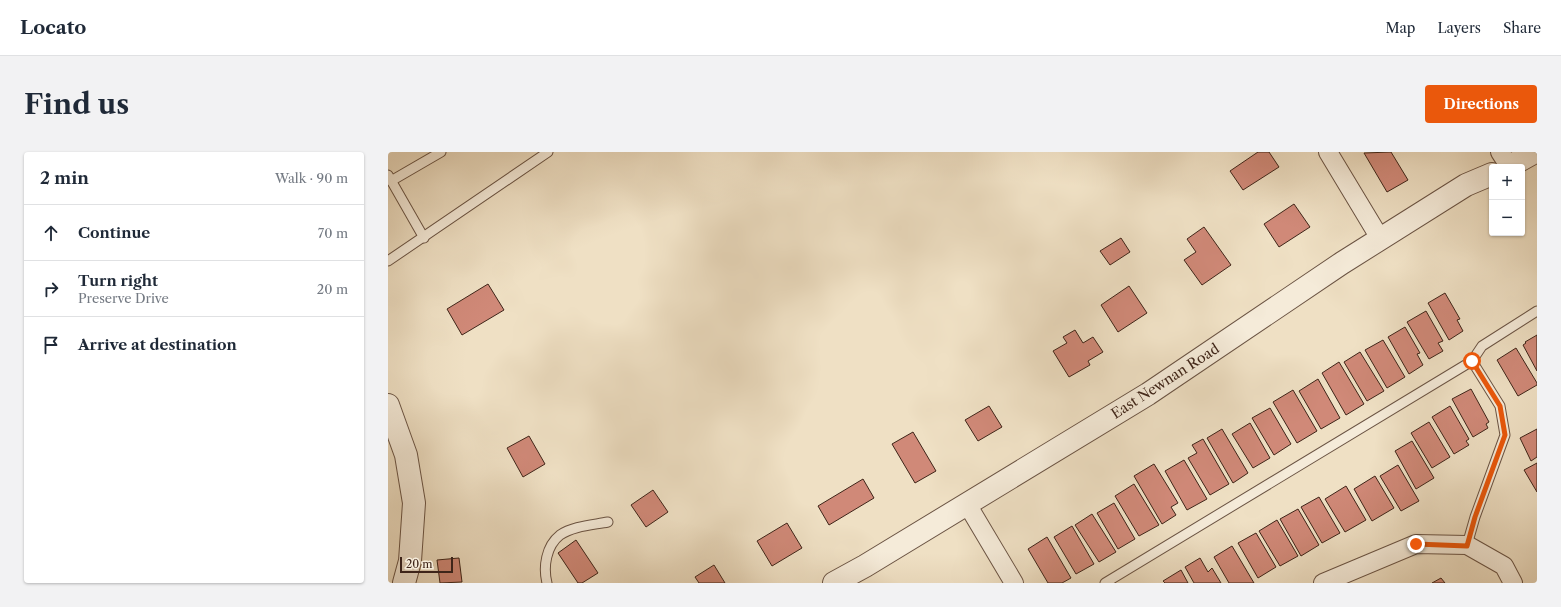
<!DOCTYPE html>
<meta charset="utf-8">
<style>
body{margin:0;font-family:"Libre Caslon Text",serif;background:#f2f2f3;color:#1f2937}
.controls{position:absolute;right:12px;top:12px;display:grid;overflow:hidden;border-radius:4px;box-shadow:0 1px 3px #0004}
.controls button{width:36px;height:36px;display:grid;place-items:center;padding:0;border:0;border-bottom:1px solid #e0e1e3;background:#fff;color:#1f2937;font:20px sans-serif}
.scale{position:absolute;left:12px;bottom:10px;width:53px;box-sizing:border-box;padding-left:4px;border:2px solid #3f2519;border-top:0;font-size:11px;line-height:14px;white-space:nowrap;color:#3f2519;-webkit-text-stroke:3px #f5ebd9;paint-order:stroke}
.stop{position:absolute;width:12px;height:12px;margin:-9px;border:3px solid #ea580c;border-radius:50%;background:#fff}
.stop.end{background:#ea580c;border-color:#fff;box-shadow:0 1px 4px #0008}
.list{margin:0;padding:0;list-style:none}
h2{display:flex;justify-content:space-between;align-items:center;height:52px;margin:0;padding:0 16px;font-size:17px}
h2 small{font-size:13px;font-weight:400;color:#747a83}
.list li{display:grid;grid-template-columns:26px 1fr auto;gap:12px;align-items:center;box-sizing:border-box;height:56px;padding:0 16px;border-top:1px solid #e0e1e3}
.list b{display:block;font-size:15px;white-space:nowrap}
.list p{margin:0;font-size:13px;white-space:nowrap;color:#747a83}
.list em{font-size:13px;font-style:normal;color:#747a83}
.icon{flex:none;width:22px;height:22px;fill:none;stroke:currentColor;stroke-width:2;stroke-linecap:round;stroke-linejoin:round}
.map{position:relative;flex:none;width:1149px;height:431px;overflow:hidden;border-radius:4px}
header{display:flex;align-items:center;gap:24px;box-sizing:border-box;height:56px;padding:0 20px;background:#fff;border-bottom:1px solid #e0e1e3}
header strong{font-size:19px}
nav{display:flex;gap:22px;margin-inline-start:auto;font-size:14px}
.intro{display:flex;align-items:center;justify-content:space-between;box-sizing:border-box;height:96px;padding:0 24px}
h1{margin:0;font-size:28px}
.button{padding:10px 18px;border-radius:4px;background:#ea580c;color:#fff;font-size:14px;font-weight:700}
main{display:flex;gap:24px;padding:0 24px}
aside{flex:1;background:#fff;border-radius:4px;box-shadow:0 1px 3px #0004}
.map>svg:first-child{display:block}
</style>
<header>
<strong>Locato</strong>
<nav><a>Map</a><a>Layers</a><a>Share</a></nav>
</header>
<div class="intro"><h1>Find us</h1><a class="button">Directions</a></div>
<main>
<aside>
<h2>2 min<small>Walk · 90 m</small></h2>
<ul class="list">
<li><svg class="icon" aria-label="ahead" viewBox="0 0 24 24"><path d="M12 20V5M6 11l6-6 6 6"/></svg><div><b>Continue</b></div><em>70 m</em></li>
<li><svg class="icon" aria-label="right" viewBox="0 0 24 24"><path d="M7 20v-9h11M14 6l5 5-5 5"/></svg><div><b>Turn right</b><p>Preserve Drive</p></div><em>20 m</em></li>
<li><svg class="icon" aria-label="arrive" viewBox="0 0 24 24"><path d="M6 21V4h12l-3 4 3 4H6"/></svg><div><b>Arrive at destination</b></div></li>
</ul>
</aside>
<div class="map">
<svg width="1149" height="431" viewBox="0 0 1149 431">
<rect width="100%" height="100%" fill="#efe0c4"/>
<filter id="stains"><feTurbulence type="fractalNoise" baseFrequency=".005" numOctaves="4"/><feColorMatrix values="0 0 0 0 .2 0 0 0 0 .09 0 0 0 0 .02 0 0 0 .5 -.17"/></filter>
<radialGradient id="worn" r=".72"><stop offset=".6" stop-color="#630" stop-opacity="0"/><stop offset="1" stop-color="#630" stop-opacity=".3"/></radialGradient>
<g fill="#d08978" stroke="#3f2519">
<path d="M870 0H881L891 15 855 38 842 19Z"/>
<path d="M1003 0 1020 28 999 40 976 1Z"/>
<path d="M906 52 922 75 891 95 876 72Z"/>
<path d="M816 75 843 113 814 133 796 108 808 100 799 87Z"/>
<path d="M733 86 742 100 722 113 712 99Z"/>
<path d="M100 132 116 158 74 183 59 157Z"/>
<path d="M741 134 759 161 730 180 713 153Z"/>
<path d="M1057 141 1072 167 1069 168 1075 179 1061 188 1040 151Z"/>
<path d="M1038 159 1055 189 1050 191 1055 199 1041 207 1019 170Z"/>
<path d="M1017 175 1032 201 1029 202 1035 213 1021 222 1000 185Z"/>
<path d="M687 178 695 191 705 185 715 200 700 209 702 213 681 225 665 199 679 191 675 185Z"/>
<path d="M1149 183V219L1135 193 1138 191 1137 190Z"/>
<path d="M995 188 1017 225 999 236 977 198Z"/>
<path d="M1128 196 1149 231V233L1130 244 1109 208Z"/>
<path d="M972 200 996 239 979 249 956 210Z"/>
<path d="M951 210 976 252 958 263 934 221Z"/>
<path d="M930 227 952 266 933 277 911 239Z"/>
<path d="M1083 237 1101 270 1098 272 1100 276 1085 285 1064 247Z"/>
<path d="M905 238 929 279 909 291 885 250Z"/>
<path d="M601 254 614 275 590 289 577 268Z"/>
<path d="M1062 254 1081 287 1078 289 1081 293 1066 302 1044 265Z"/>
<path d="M882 256 903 292 886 303 864 266Z"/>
<path d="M1041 270 1062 305 1044 316 1023 281Z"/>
<path d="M862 271 882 306 865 316 844 282Z"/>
<path d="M834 277 860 321 845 331 819 286Z"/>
<path d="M1149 277V305L1143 309 1132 286Z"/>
<path d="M525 280 548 319 527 331 504 292Z"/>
<path d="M141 284 157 312 135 325 119 296Z"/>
<path d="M815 287 841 332 822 343 800 306 809 301 804 293Z"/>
<path d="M1024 289 1046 326 1028 337 1007 299Z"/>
<path d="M796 308 819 347 799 358 777 319Z"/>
<path d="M1149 311V340L1136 318Z"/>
<path d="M766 312 790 351 783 355 788 363 774 372 746 324Z"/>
<path d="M1010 313 1031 349 1013 359 992 324Z"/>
<path d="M987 324 1006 356 984 369 966 337Z"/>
<path d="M475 327 486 346 441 373 430 354Z"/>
<path d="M746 332 771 373 751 384 727 344Z"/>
<path d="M958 334 978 368 957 380 937 347Z"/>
<path d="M265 338 280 360 258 375 243 353Z"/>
<path d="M931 345 952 381 934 391 913 355Z"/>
<path d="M726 351 747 387 730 397 709 361Z"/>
<path d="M910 357 931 393 913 404 892 367Z"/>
<path d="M704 362 728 400 711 410 687 373Z"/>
<path d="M889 368 910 404 892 414 871 379Z"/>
<path d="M399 371 414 396 384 414 369 389Z"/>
<path d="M684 374 706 412 688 422 666 385Z"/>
<path d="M868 381 888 415 870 426 850 391Z"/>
<path d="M659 385 683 426 674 431H660L640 397Z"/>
<path d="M188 388 210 421 194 431H190L170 401Z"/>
<path d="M844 394 866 431H841L826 405Z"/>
<path d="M71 406 74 430 52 431 49 408Z"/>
<path d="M812 406 820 420 824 416 833 431H806L797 415Z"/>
<path d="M326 413 337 431H311L307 425Z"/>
<path d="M793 418 800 431H777L775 429Z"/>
<path d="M1053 426 1057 431H1044Z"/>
</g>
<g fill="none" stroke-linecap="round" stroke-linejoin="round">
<g stroke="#6b5444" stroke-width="11">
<g id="service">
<path d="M0 23 36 86"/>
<path d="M3 29 53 0"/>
<path d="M0 109 160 0"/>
<path d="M1079 393 1087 365 1117 283 1112 254 1084 209"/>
<path d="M159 431C155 415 158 394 172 383 185 374 205 373 220 370"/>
<path d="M717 431 1084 209 1094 194 1149 159"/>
</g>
</g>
<g stroke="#6b5444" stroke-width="20">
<g id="minor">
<path d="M940 0 993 88"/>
<path d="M1112 0 1121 14"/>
<path d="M579 352 626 431"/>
<path d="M935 431 1028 392 1079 393 1116 414 1125 431"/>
</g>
</g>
<g stroke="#6b5444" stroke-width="24">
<g id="tertiary">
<path d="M1120 15 1147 0"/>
<path d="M0 253 18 303 26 351 22 409 16 431"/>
<path d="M446 431 477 414 760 242 954 111 1078 33 1104 22"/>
</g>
</g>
<use href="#service" stroke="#f5ebd9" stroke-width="9"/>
<use href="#minor" stroke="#f5ebd9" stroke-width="18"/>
<use href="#tertiary" stroke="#f5ebd9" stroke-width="22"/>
</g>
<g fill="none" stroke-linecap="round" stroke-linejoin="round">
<path stroke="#ea580c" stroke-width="5" d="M1028 392 1079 394 1087 365 1117 283 1112 254 1084 209"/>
</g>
<g text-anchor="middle" stroke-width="4" stroke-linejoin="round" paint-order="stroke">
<g font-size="14" fill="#3f2519" stroke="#f5ebd9">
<text transform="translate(777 229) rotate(-33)" y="5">East Newnan Road</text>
</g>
</g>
<rect width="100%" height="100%" filter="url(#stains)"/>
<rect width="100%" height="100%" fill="url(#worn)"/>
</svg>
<div class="controls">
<button>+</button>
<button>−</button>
</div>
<div class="scale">20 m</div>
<div class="stop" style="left:1084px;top:209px"></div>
<div class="stop end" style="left:1028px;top:392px"></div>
</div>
</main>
